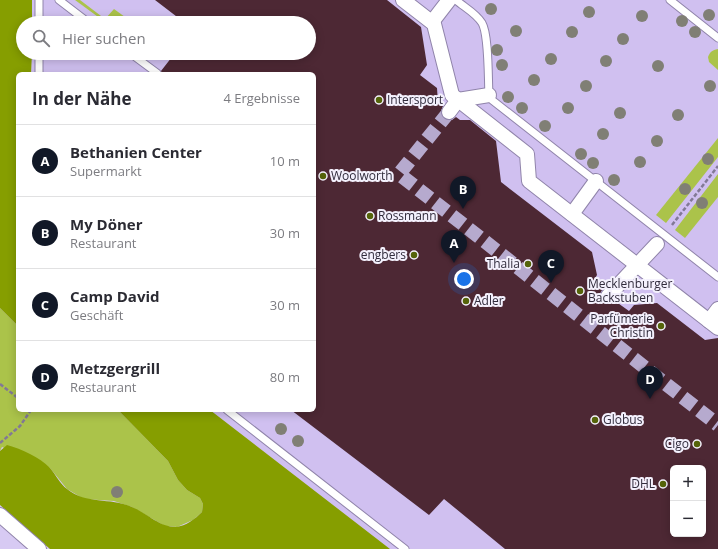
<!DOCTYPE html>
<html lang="de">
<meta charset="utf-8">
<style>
body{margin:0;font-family:"Open Sans",sans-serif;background:#f2f2f3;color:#2b2b33}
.controls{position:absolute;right:12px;bottom:12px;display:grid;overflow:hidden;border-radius:6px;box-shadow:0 2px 10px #0003}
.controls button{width:36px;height:36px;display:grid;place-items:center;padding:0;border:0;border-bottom:1px solid #e1e1e2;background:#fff;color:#2b2b33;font:20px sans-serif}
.you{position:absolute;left:464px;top:279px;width:14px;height:14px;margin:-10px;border:3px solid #fff;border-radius:50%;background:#1a73e8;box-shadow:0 0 0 6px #1a73e833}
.badge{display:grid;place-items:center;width:26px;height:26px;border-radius:50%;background:#111827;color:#fff;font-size:13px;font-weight:700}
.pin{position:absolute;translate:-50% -33px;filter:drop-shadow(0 1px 2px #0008)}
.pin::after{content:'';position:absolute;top:21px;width:14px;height:12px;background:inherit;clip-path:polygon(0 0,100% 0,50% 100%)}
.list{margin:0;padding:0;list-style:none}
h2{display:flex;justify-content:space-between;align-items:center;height:52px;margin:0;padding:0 16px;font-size:17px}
h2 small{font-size:13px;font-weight:400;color:#7c7c81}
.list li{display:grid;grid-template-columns:26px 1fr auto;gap:12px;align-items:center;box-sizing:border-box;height:72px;padding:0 16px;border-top:1px solid #e1e1e2}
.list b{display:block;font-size:15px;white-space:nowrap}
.list p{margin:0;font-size:13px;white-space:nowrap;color:#7c7c81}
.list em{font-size:13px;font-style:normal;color:#7c7c81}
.icon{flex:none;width:22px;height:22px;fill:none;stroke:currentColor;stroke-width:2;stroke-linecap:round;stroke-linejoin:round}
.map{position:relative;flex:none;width:718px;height:549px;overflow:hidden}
.search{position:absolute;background:#fff;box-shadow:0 2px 10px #0003;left:16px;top:16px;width:300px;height:44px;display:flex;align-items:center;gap:10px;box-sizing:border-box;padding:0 14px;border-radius:22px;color:#7c7c81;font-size:15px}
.panel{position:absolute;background:#fff;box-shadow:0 2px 10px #0003;left:16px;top:72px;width:300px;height:340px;border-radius:6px}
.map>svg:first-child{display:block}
</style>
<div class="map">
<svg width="718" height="549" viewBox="0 0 718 549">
<rect width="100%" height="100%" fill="#d7caf3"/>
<path fill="#d0c0f0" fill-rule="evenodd" d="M32 0H718V549H390L210 410H314V74H31L32 53H309V23H32ZM673 468H703V534H673Z"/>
<g fill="#abc34a">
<path d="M75 0H80L105 19 114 9 125 17 126 16 127 17 125 20 105 22Z"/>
<path d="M718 49V70L709 62 708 57C710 52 712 50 718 49Z"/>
<path d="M718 138V157L666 223 656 215Z"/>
<path d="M718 174V197L685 238 675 230Z"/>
<path d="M0 308 18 326V410H118L168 461 178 480 187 490 200 498 203 504 202 512 193 520 177 527 165 526 132 507 114 501 84 499 67 489 50 468 2 447 0 451Z"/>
</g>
<g fill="#869e00">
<path d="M0 0H32V23H23V53H32L31 74H18V326L0 308Z"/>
<path d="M118 410H210L390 549H50L0 505V451L7 445C22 449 39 457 50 468 56 475 60 484 67 489 87 505 109 497 132 507 147 513 159 527 176 527 186 526 195 519 202 512L203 504 200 498 187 490 178 480 168 461Z"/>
</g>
<path fill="#4d2834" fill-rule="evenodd" d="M155 0H387L421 27 427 65 420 75 437 88 438 103 443 106 441 111V116L448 120H452L456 117 460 120H470L496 141 501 182 592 252 597 275 592 283 602 290 600 294 602 302 606 304H610L615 301 629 311 634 305 657 303 705 340 718 338V549H505L444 499 429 515 291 410H314V74H162L161 71 175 53H309V23H185ZM673 468H703V534H673Z"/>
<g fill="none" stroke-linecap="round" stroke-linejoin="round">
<path stroke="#b6aace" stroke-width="14" stroke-dasharray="14 7" stroke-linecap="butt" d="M449 112 399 174 718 425"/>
<g stroke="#9084aa" stroke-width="9">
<g id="lane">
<path d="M39 0V23"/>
<path d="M59 0 89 23"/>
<path d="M456 0C464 7 476 13 482 23 489 35 488 79 489 95L492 100 718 277"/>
<path d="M670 0 718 38"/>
<path d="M39 53V74"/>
<path d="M130 53 157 73"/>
<path d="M227 410 405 549"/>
</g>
</g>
<g stroke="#9084aa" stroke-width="16">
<g id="street">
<path d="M403 0 434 24 452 95 527 154 529 181 718 328"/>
<path d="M432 22 449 0"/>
<path d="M449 112 458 100 489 95"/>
<path d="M572 214 596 181"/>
<path d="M608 296 657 244"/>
<path d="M709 321 718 309"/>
<path d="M0 515 39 549"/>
</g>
</g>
<g stroke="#827996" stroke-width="2.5" stroke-dasharray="4 2" stroke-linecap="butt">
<path d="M672 225 718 166"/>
<path d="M0 384 18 398"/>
<path d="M0 443 20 426 31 410"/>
</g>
<use href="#lane" stroke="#fff" stroke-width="7"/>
<use href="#street" stroke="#fff" stroke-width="14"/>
</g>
<g fill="#807f75">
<circle cx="491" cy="9" r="6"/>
<circle cx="589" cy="12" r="6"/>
<circle cx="709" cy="15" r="6"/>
<circle cx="642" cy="16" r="6"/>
<circle cx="682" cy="21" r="6"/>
<circle cx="516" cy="31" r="6"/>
<circle cx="572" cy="32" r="6"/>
<circle cx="695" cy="32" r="6"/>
<circle cx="623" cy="39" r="6"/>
<circle cx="497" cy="50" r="6"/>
<circle cx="551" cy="59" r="6"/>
<circle cx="606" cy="61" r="6"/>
<circle cx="502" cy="65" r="6"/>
<circle cx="658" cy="66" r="6"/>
<circle cx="534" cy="80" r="6"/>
<circle cx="586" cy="86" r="6"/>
<circle cx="710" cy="86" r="6"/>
<circle cx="508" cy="97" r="6"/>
<circle cx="522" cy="108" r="6"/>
<circle cx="568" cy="108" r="6"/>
<circle cx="620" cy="113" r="6"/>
<circle cx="678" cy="115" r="6"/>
<circle cx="545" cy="126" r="6"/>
<circle cx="603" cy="134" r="6"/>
<circle cx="657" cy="141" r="6"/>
<circle cx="581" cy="154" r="6"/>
<circle cx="708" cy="159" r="6"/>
<circle cx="640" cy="162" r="6"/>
<circle cx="593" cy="163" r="6"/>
<circle cx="614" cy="180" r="6"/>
<circle cx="685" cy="189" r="6"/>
<circle cx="702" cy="203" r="6"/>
<circle cx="281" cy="429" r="6"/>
<circle cx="298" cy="441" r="6"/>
<circle cx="117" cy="492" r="6"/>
</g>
<g fill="#55640a" stroke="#f4f1fd" stroke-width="1.5">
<circle cx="379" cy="100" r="4"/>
<circle cx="323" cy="176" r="4"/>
<circle cx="370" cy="216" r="4"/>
<circle cx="414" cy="255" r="4"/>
<circle cx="528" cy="264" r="4"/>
<circle cx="580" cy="291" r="4"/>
<circle cx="466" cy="301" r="4"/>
<circle cx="661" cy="326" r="4"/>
<circle cx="595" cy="420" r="4"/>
<circle cx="697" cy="444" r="4"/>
<circle cx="663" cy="484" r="4"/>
</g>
<g text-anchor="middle" stroke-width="4" stroke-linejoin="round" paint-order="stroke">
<g font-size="12" fill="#312c3c" stroke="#f4f1fd" text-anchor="start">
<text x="387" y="104">Intersport</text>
<text x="331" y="180">Woolworth</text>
<text x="378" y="220">Rossmann</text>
<text x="406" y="259" text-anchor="end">engbers</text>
<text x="520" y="268" text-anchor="end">Thalia</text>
<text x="588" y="288">Mecklenburger<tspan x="588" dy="14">Backstuben</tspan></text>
<text x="474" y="305">Adler</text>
<text x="653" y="323" text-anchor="end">Parfümerie<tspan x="653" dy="14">Christin</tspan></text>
<text x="603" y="424">Globus</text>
<text x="689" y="448" text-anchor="end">Cigo</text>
<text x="655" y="488" text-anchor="end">DHL</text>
</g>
</g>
</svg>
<div class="controls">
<button>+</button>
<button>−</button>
</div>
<div class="you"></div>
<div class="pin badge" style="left:454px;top:263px">A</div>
<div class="pin badge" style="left:463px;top:209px">B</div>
<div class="pin badge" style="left:551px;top:283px">C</div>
<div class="pin badge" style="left:650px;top:399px">D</div>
<div class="search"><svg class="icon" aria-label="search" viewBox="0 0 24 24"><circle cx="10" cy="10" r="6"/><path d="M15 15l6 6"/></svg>Hier suchen</div>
<section class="panel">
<h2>In der Nähe<small>4 Ergebnisse</small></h2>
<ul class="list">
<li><span class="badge">A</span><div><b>Bethanien Center</b><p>Supermarkt</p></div><em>10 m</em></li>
<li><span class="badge">B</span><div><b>My Döner</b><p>Restaurant</p></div><em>30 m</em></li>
<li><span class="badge">C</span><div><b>Camp David</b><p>Geschäft</p></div><em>30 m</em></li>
<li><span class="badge">D</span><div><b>Metzgergrill</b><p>Restaurant</p></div><em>80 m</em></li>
</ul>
</section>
</div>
